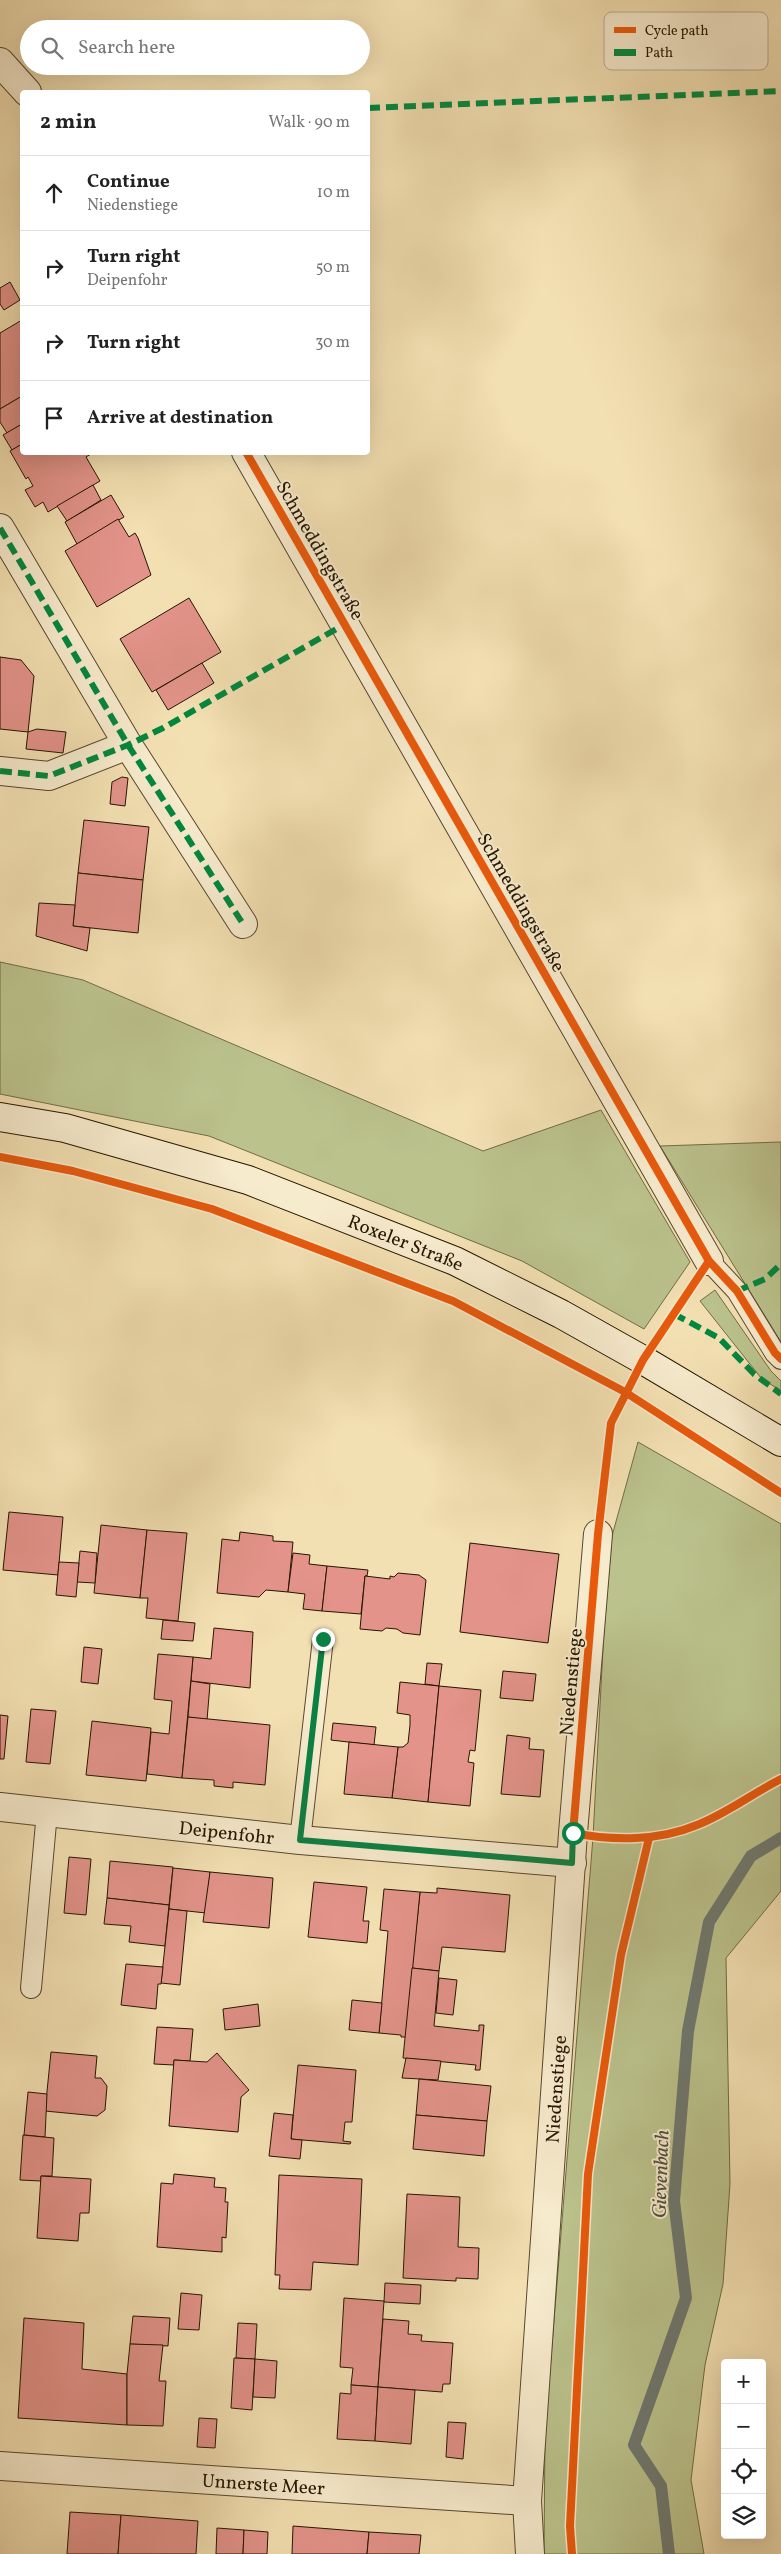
<!DOCTYPE html>
<meta charset="utf-8">
<style>
body{margin:0;font-family:Vollkorn,serif;background:#f6f6f6;color:#222}
.controls{position:absolute;right:15px;bottom:15px;display:grid;overflow:hidden;border-radius:5px;box-shadow:0 5px 20px #0002}
.controls button{width:45px;height:45px;display:grid;place-items:center;padding:0;border:0;border-bottom:1px solid #e0e0e0;background:#fff;color:#222;font:25px sans-serif}
.stop{position:absolute;width:15px;height:15px;margin:-11px;border:4px solid #0b8043;border-radius:50%;background:#fff}
.stop.end{background:#0b8043;border-color:#fff;box-shadow:0 1px 5px #0008}
.list{margin:0;padding:0;list-style:none}
h2{display:flex;justify-content:space-between;align-items:center;height:65px;margin:0;padding:0 20px;font-size:21px}
h2 small{font-size:16px;font-weight:400;color:#767676}
.list li{display:grid;grid-template-columns:32px 1fr auto;gap:15px;align-items:center;box-sizing:border-box;height:75px;padding:0 20px;border-top:1px solid #e0e0e0}
.list b{display:block;font-size:19px;white-space:nowrap}
.list p{margin:0;font-size:16px;white-space:nowrap;color:#767676}
.list em{font-size:16px;font-style:normal;color:#767676}
.icon{flex:none;width:28px;height:28px;fill:none;stroke:currentColor;stroke-width:2;stroke-linecap:round;stroke-linejoin:round}
.map{position:relative;flex:none;width:781px;height:2554px;overflow:hidden}
.search{position:absolute;background:#fff;box-shadow:0 5px 20px #0002;left:20px;top:20px;width:350px;height:55px;display:flex;align-items:center;gap:12px;box-sizing:border-box;padding:0 18px;border-radius:28px;color:#767676;font-size:19px}
.panel{position:absolute;background:#fff;box-shadow:0 5px 20px #0002;left:20px;top:90px;width:350px;height:365px;border-radius:5px}
.map>svg:first-child{display:block}
</style>
<div class="map">
<svg width="781" height="2554" viewBox="0 0 781 2554">
<rect width="100%" height="100%" fill="#f3e0b2"/>
<filter id="stains"><feTurbulence type="fractalNoise" baseFrequency=".004" numOctaves="4"/><feColorMatrix values="0 0 0 0 .2 0 0 0 0 .09 0 0 0 0 .02 0 0 0 .5 -.17"/></filter>
<radialGradient id="worn" r=".72"><stop offset=".6" stop-color="#630" stop-opacity="0"/><stop offset="1" stop-color="#630" stop-opacity=".3"/></radialGradient>
<g fill="#bbc28c" stroke="#706c46">
<path d="M0 962 83 980 483 1151 601 1110 690 1262 644 1329 522 1261 209 1136 0 1094Z"/>
<path d="M781 1142V1342L660 1146Z"/>
<path d="M715 1290 771 1371 781 1381V1391L761 1378 700 1301Z"/>
<path d="M638 1442 781 1524V1891L726 1958 730 2184 723 2284 705 2365 691 2480 704 2554H544L545 2432 593 1837 604 1630 612 1536Z"/>
</g>
<g fill="none" stroke-linecap="round" stroke-linejoin="round">
<path stroke="#6f786f" stroke-width="12" d="M669 2554 661 2486 634 2445 686 2298 674 2201 688 2031 709 1922 751 1856 781 1838"/>
</g>
<g fill="#e3938a" stroke="#251501">
<path d="M10 282 20 300 4 310 0 304V288Z"/>
<path d="M22 320V396L0 409V333Z"/>
<path d="M22 396V424L7 433 0 422V409Z"/>
<path d="M22 424V444L12 450 3 435Z"/>
<path d="M22 444V452H94L86 457 100 481 48 512 43 502 35 507 25 490 33 486 28 477 26 479 10 451Z"/>
<path d="M93 485 101 500 67 521 57 506Z"/>
<path d="M111 495 124 517 77 544 65 522Z"/>
<path d="M118 519 129 537 135 533 138 538 151 575 97 607 65 551Z"/>
<path d="M189 598 221 652 152 692 120 639Z"/>
<path d="M0 657 21 660 34 676 28 732 0 729Z"/>
<path d="M202 663 214 683 168 710 156 690Z"/>
<path d="M37 729 66 732 63 753 26 749 28 732Z"/>
<path d="M122 777 128 778 125 806 110 804 112 782Z"/>
<path d="M84 820 149 827 143 880 78 873Z"/>
<path d="M78 873 143 880 138 933 73 926Z"/>
<path d="M39 903 75 905 73 926 90 928 87 951 36 936Z"/>
<path d="M9 1512 63 1517 58 1575 3 1570Z"/>
<path d="M101 1525 147 1530 140 1598 94 1593Z"/>
<path d="M147 1530 187 1533 178 1621 146 1618 148 1598H140Z"/>
<path d="M240 1532 273 1536V1541L293 1542 288 1592 266 1590 259 1597 217 1593 222 1539 239 1541Z"/>
<path d="M470 1543 559 1554 548 1643 460 1632Z"/>
<path d="M80 1551 97 1553 95 1583 77 1582Z"/>
<path d="M293 1553 310 1555 309 1564 327 1566 322 1611 303 1609 305 1594 288 1592Z"/>
<path d="M59 1562 79 1563 76 1597 56 1595Z"/>
<path d="M327 1566 368 1570 367 1576H365L361 1614 322 1611Z"/>
<path d="M398 1573 419 1575 426 1580 420 1635 403 1633 397 1629 386 1628 382 1631 360 1629 365 1576 390 1579V1576L394 1577Z"/>
<path d="M163 1620 195 1623 193 1641 161 1639Z"/>
<path d="M214 1628 253 1632 250 1688 191 1681 193 1657 211 1659Z"/>
<path d="M84 1647 102 1649 98 1684 81 1682Z"/>
<path d="M158 1654 193 1657 182 1778 147 1774 151 1732 169 1734 172 1701 154 1699Z"/>
<path d="M427 1663 442 1664 439 1686 425 1684Z"/>
<path d="M503 1671 536 1674 533 1701 500 1698Z"/>
<path d="M191 1681 210 1684 207 1720 188 1717Z"/>
<path d="M400 1682 439 1686 428 1802 392 1798 398 1747H403L408 1743 410 1725V1715L397 1713Z"/>
<path d="M439 1686 481 1690 475 1751 470 1750 468 1762 474 1763 470 1806 428 1802Z"/>
<path d="M31 1709 56 1711 50 1764 26 1762Z"/>
<path d="M0 1715 8 1716 4 1759H0Z"/>
<path d="M188 1717 270 1725 265 1785 233 1782V1788L214 1786V1780L182 1778Z"/>
<path d="M92 1721 151 1728 146 1781 86 1775Z"/>
<path d="M333 1723 376 1727 374 1745 331 1740Z"/>
<path d="M507 1735 530 1738 529 1749 544 1750 540 1797 501 1794Z"/>
<path d="M349 1742 398 1747 392 1798 344 1794Z"/>
<path d="M69 1857 91 1859 86 1915 64 1913Z"/>
<path d="M110 1861 173 1867 169 1905 107 1898Z"/>
<path d="M173 1868 210 1872 206 1913 169 1909Z"/>
<path d="M210 1872 273 1878 269 1928 203 1922Z"/>
<path d="M314 1882 367 1887 363 1921H369L367 1943 308 1937Z"/>
<path d="M437 1888 510 1895 505 1952 442 1947 439 1971 412 1968 420 1892 437 1893Z"/>
<path d="M384 1889 420 1892 406 2037H401V2035L379 2033 388 1931 380 1930Z"/>
<path d="M107 1898 169 1905 165 1946 129 1942 131 1926 104 1924Z"/>
<path d="M169 1909 187 1911 180 1985 161 1983Z"/>
<path d="M126 1964 163 1967 161 1984H158L156 2009 121 2005Z"/>
<path d="M412 1968 439 1971 434 2026 479 2031V2025H484L480 2070H475L476 2065 403 2058Z"/>
<path d="M439 1978 457 1980 453 2015 436 2013Z"/>
<path d="M352 2000 382 2003 379 2033 349 2030Z"/>
<path d="M258 2004 260 2026 225 2030 223 2009Z"/>
<path d="M157 2027 193 2029 190 2061 174 2060V2065L154 2064Z"/>
<path d="M51 2052 97 2056 95 2078H101L107 2086 105 2110 97 2116 45 2111Z"/>
<path d="M217 2053 249 2090 241 2097 238 2132 169 2126 174 2060 207 2062Z"/>
<path d="M406 2058 441 2061 438 2080 402 2078Z"/>
<path d="M298 2065 356 2070 352 2122H345L343 2141 351 2142 350 2144 291 2139Z"/>
<path d="M419 2079 491 2086 487 2121 416 2115Z"/>
<path d="M28 2092 47 2094 45 2137 24 2135Z"/>
<path d="M274 2113 293 2115 291 2139 302 2140 300 2159 269 2156Z"/>
<path d="M416 2115 487 2121 484 2156 413 2149Z"/>
<path d="M23 2135 54 2138 52 2176H41V2181L20 2180Z"/>
<path d="M174 2174 215 2178 214 2187 226 2188 225 2202H228L226 2238 222 2237V2252L157 2247 161 2183 173 2184Z"/>
<path d="M279 2175 362 2179 358 2265 313 2262 311 2290 279 2289 280 2275H275Z"/>
<path d="M41 2176 91 2179 89 2213H80L78 2241 37 2238Z"/>
<path d="M407 2194 460 2197 458 2247 479 2248 478 2279 456 2278V2281L403 2278Z"/>
<path d="M385 2283 421 2285 420 2304 384 2302Z"/>
<path d="M181 2293 202 2295 199 2330 178 2329Z"/>
<path d="M344 2298 384 2301 378 2387 351 2385 353 2368 340 2367Z"/>
<path d="M133 2316 170 2318 168 2346 130 2344Z"/>
<path d="M24 2318 84 2323 82 2369 127 2374V2425L18 2418Z"/>
<path d="M383 2319 409 2321 408 2334 422 2335 421 2341 453 2343 450 2384H443L442 2392 378 2387Z"/>
<path d="M238 2323 257 2324 255 2359 236 2358Z"/>
<path d="M130 2344 163 2345 159 2381H166L163 2426 127 2425V2374Z"/>
<path d="M234 2358 255 2359 252 2410 231 2408Z"/>
<path d="M255 2359 277 2361 275 2398 253 2397Z"/>
<path d="M351 2385 378 2387 375 2441 337 2439 340 2393 351 2394Z"/>
<path d="M378 2387 415 2390 411 2444 375 2441Z"/>
<path d="M199 2418 217 2419 215 2448 197 2447Z"/>
<path d="M448 2422 466 2423 463 2459 446 2457Z"/>
<path d="M70 2512 121 2515 118 2554H67Z"/>
<path d="M121 2515 198 2521 196 2554H118Z"/>
<path d="M293 2526 369 2532 367 2554H292Z"/>
<path d="M217 2528 244 2530 243 2554H216Z"/>
<path d="M244 2530 268 2532 267 2554H243Z"/>
<path d="M369 2532 421 2535 419 2554H367Z"/>
</g>
<g fill="none" stroke-linecap="round" stroke-linejoin="round">
<g stroke="#58482d" stroke-width="22">
<g id="lane">
<path d="M709 1261 737 1291 775 1353 781 1359"/>
<path d="M300 1840 323 1639"/>
<path d="M31 1988 47 1812"/>
</g>
</g>
<g stroke="#58482d" stroke-width="30">
<g id="street">
<path d="M0 62 27 92"/>
<path d="M246 452 709 1261"/>
<path d="M0 528 128 745 243 924"/>
<path d="M0 771 49 776 128 745"/>
<path id="s1" d="M0 1807 300 1840 572 1863"/>
<path id="s2" d="M0 2466 527 2501"/>
<path id="s3" d="M530 2554 527 2501 573 1833 598 1534"/>
</g>
</g>
<g stroke="#251501" stroke-width="30">
<g id="secondary">
<path id="s4" d="M0 1117 65 1128 248 1180 455 1261 561 1314 643 1360 781 1442"/>
</g>
</g>
<use href="#lane" stroke="#f7ebcd" stroke-width="20"/>
<use href="#street" stroke="#f7ebcd" stroke-width="28"/>
<use href="#secondary" stroke="#f7ebcd" stroke-width="28"/>
<g stroke="#00873e" stroke-width="6" stroke-dasharray="12 6" stroke-linecap="butt">
<path d="M368 108 781 91"/>
<path d="M0 528 128 745 243 924"/>
<path d="M0 771 49 776 128 745 163 728 345 624"/>
<path d="M737 1291 765 1279 781 1264"/>
<path d="M674 1314 719 1338 754 1374 781 1394"/>
</g>
<g stroke="#f7ebcd" stroke-width="11">
<g id="cycleway">
<path d="M246 452 709 1261 737 1291 775 1353 781 1359"/>
<path d="M0 1157 73 1171 212 1209 453 1301 625 1392 781 1493"/>
<path d="M709 1261 643 1360 611 1423 598 1534 573 1833C613 1841 659 1841 697 1825 726 1814 753 1793 781 1779"/>
<path d="M572 2554 570 2526 588 2174 621 1955 649 1838"/>
</g>
</g>
<use href="#cycleway" stroke="#e8590c" stroke-width="8"/>
</g>
<g fill="none" stroke-linecap="round" stroke-linejoin="round">
<path stroke="#0b8043" stroke-width="6" d="M323 1639 300 1840 572 1863 573 1833"/>
</g>
<g text-anchor="middle" stroke-width="4" stroke-linejoin="round" paint-order="stroke">
<g font-size="19" fill="#251501" stroke="#f7ebcd">
<text transform="translate(321 550) rotate(60)" y="7">Schmeddingstraße</text>
<text transform="translate(522 902) rotate(60)" y="7">Schmeddingstraße</text>
<text dy="7" stroke="none"><textPath href="#s4" startOffset="426">Roxeler Straße</textPath></text>
<text transform="translate(570 1682) rotate(-85)" y="7">Niedenstiege</text>
<text dy="7" stroke="none"><textPath href="#s1" startOffset="228">Deipenfohr</textPath></text>
<text dy="7" stroke="none"><textPath href="#s3" startOffset="466">Niedenstiege</textPath></text>
<text dy="7" stroke="none"><textPath href="#s2" startOffset="264">Unnerste Meer</textPath></text>
</g>
<g font-size="20" font-style="italic" fill="#504f41" stroke="#f7ebcd">
<text transform="translate(660 2174) rotate(-88)" y="7">Gievenbach</text>
</g>
</g>
<rect x="604" y="12" width="164" height="58" rx="8" fill="#f7ebcd" stroke="#b8ab90" stroke-width="1"/>
<rect x="614" y="27" width="22" height="6" fill="#e8590c"/>
<rect x="614" y="49" width="22" height="7" fill="#00873e"/>
<g font-size="14" fill="#251501">
<text x="645" y="35">Cycle path</text>
<text x="645" y="57">Path</text>
</g>
<rect width="100%" height="100%" filter="url(#stains)"/>
<rect width="100%" height="100%" fill="url(#worn)"/>
</svg>
<div class="controls">
<button>+</button>
<button>−</button>
<button><svg class="icon" aria-label="locate" viewBox="0 0 24 24"><circle cx="12" cy="12" r="6"/><path d="M12 2v4M12 18v4M2 12h4M18 12h4"/></svg></button>
<button><svg class="icon" aria-label="layers" viewBox="0 0 24 24"><path d="M12 4l9 5-9 5-9-5zM3 14l9 5 9-5"/></svg></button>
</div>
<div class="stop" style="left:573px;top:1833px"></div>
<div class="stop end" style="left:323px;top:1639px"></div>
<div class="search"><svg class="icon" aria-label="search" viewBox="0 0 24 24"><circle cx="10" cy="10" r="6"/><path d="M15 15l6 6"/></svg>Search here</div>
<section class="panel">
<h2>2 min<small>Walk · 90 m</small></h2>
<ul class="list">
<li><svg class="icon" aria-label="ahead" viewBox="0 0 24 24"><path d="M12 20V5M6 11l6-6 6 6"/></svg><div><b>Continue</b><p>Niedenstiege</p></div><em>10 m</em></li>
<li><svg class="icon" aria-label="right" viewBox="0 0 24 24"><path d="M7 20v-9h11M14 6l5 5-5 5"/></svg><div><b>Turn right</b><p>Deipenfohr</p></div><em>50 m</em></li>
<li><svg class="icon" aria-label="right" viewBox="0 0 24 24"><path d="M7 20v-9h11M14 6l5 5-5 5"/></svg><div><b>Turn right</b></div><em>30 m</em></li>
<li><svg class="icon" aria-label="arrive" viewBox="0 0 24 24"><path d="M6 21V4h12l-3 4 3 4H6"/></svg><div><b>Arrive at destination</b></div></li>
</ul>
</section>
</div>
